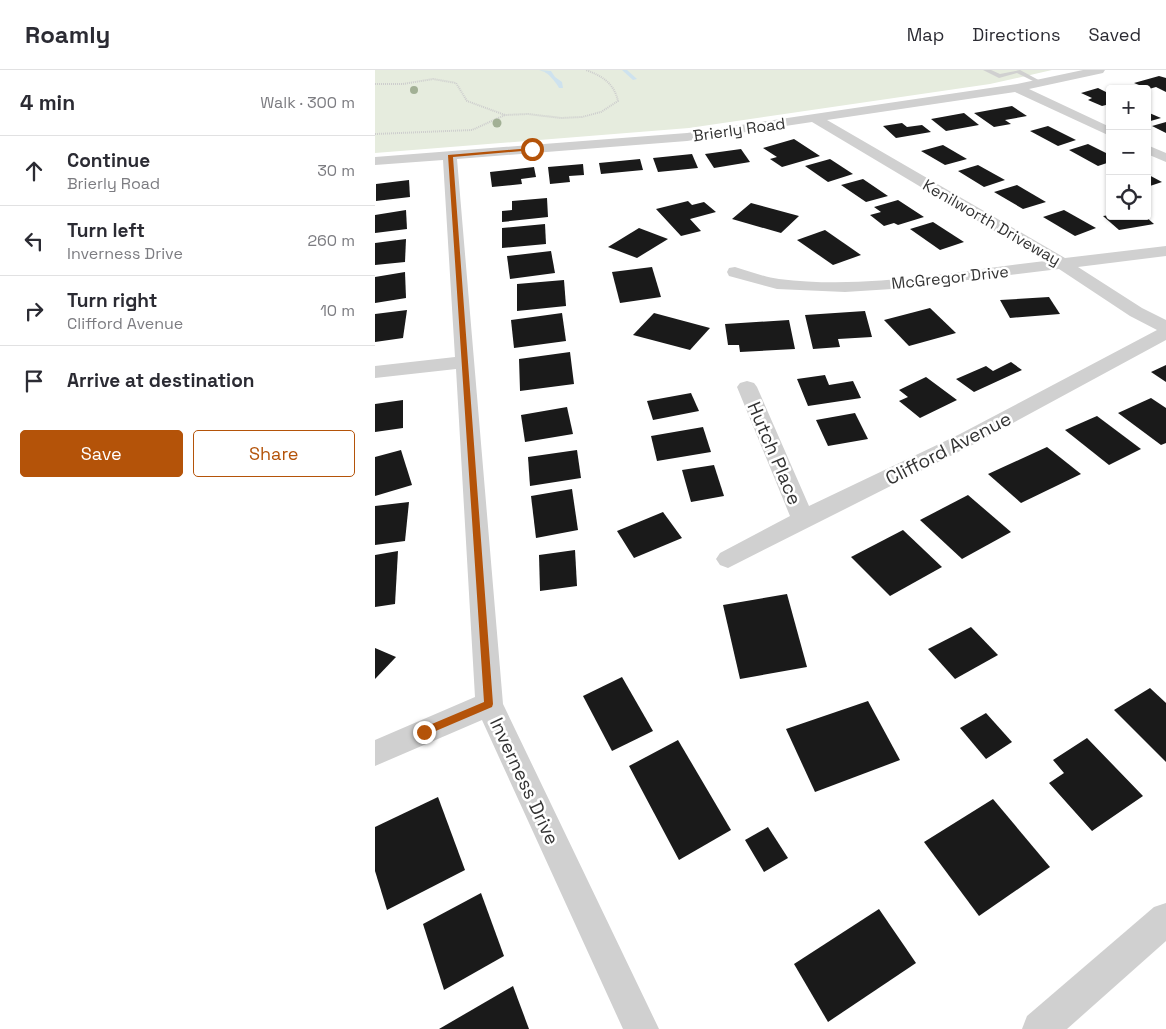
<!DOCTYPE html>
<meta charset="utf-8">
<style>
body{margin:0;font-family:"Space Grotesk",sans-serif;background:#f2f2f3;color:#2b2b33}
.controls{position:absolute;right:15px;top:15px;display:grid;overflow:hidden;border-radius:5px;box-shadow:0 1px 4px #0004}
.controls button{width:45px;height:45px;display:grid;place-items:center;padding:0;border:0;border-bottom:1px solid #e1e1e2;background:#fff;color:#2b2b33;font:25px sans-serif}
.stop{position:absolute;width:15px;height:15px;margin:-11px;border:4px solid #b45309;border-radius:50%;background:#fff}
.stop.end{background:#b45309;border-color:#fff;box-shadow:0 1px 5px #0008}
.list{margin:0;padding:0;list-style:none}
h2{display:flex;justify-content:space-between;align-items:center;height:65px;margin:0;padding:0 20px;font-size:21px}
h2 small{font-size:16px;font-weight:400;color:#7c7c81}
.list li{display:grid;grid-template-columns:32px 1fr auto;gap:15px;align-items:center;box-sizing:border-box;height:70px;padding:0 20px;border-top:1px solid #e1e1e2}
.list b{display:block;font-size:19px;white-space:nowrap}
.list p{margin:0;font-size:16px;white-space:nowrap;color:#7c7c81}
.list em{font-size:16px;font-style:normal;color:#7c7c81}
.actions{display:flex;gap:10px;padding:15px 20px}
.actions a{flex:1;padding:11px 0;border:1px solid #b45309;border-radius:5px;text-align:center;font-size:18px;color:#b45309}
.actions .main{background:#b45309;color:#fff}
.icon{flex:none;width:28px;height:28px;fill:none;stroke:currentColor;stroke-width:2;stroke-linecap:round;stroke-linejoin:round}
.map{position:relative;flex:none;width:791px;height:959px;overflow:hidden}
header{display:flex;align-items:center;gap:30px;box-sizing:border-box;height:70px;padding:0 25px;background:#fff;border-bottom:1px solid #e1e1e2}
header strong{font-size:24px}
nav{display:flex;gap:28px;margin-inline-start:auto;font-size:18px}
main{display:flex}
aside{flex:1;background:#fff}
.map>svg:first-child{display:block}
</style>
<header>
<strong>Roamly</strong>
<nav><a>Map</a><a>Directions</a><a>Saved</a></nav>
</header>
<main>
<aside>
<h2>4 min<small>Walk · 300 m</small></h2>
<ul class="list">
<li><svg class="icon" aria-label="ahead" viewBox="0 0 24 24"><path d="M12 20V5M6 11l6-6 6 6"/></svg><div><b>Continue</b><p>Brierly Road</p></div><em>30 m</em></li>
<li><svg class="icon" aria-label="left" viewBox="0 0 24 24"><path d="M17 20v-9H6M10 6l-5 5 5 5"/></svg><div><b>Turn left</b><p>Inverness Drive</p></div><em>260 m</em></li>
<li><svg class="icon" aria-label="right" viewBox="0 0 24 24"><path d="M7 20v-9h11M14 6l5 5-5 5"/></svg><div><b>Turn right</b><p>Clifford Avenue</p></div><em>10 m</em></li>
<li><svg class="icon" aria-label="arrive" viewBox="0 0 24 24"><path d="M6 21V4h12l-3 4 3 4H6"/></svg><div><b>Arrive at destination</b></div></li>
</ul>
<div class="actions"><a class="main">Save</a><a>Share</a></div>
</aside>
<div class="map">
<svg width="791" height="959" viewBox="0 0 791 959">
<rect width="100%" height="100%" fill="#fff"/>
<path fill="#e6ecde" d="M0 0H677L615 14 314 58 0 83Z"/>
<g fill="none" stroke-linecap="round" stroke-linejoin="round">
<g fill="#cee2ee" fill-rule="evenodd">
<path d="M164 0 176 1 180 7 187 12 188 18H184C183 15 174 4 171 3 169 1 166 1 164 0Z"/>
<path d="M247 0H252L262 9 258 10Z"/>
</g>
</g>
<g fill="#1a1a1a">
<path d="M784 6 791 8V22L781 17 774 19 759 13Z"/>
<path d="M723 18 735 24V34L727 36 713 30 717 28 706 23Z"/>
<path d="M637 36 652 46 630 50 636 54 619 57 599 43Z"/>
<path d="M772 42 786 48 772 52Z"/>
<path d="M589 43 604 55 571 61 556 49Z"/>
<path d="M791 52V63L777 56Z"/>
<path d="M527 53 532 57 547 55 556 62 521 68 508 56Z"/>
<path d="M673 56 701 70 683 76 655 61Z"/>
<path d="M419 69 445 86 407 97 395 89 402 87 388 78Z"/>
<path d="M713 74 735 85V92L723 96 694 80Z"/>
<path d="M568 75 592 89 570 95 546 81Z"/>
<path d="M366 79 375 92 339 98 330 84Z"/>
<path d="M317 84 323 98 283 102 278 88Z"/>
<path d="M265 89 268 100 226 104 224 93Z"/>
<path d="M455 89 478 104 453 112 430 96Z"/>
<path d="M208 94 209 105 194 106 195 112 175 114 173 97Z"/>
<path d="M603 95 630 110 609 117 583 101Z"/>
<path d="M159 97 161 107 146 109 147 114 117 117 115 102Z"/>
<path d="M772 104 787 112 772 117Z"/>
<path d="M488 109 513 126 491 132 466 115Z"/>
<path d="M34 110 35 127 1 131V114Z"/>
<path d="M642 115 671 132 648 139 619 122Z"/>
<path d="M172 128 173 147 127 152V141L137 140V131Z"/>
<path d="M523 130 549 147 523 155 519 153 509 156 495 145 506 142 499 137Z"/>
<path d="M313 131 317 135 329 132 341 142 315 149 326 161 306 166 281 139Z"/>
<path d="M376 133 424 146 406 163 357 149Z"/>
<path d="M31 140 32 159 0 163V145Z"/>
<path d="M689 140 721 158 700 166 668 147Z"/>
<path d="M735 145 770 146 779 154 744 160 728 146Z"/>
<path d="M558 152 589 172 565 180 535 159Z"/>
<path d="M170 154 171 174 127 178V158Z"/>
<path d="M264 158 293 169 262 188 233 177Z"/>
<path d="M450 160 486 185 458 195 422 170Z"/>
<path d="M31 169 30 192 0 195V173Z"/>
<path d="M176 181 180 203 135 209 132 186Z"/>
<path d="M277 197 286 227 245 233 237 202Z"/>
<path d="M30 202 31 228 0 233V207Z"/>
<path d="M189 210 191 236 142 241V214Z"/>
<path d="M674 227 685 244 635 248 625 230Z"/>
<path d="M555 238 581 263 534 276 509 250Z"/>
<path d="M32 240 28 268 0 272V244Z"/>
<path d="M490 241 497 267 463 269 465 277 438 279 430 245Z"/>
<path d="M187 243 191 271 139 278 136 250Z"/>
<path d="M279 243 335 258 315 280 258 265Z"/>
<path d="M414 250 420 279 365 282 364 275H353L350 254Z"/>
<path d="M195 282 199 314 145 321 144 289Z"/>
<path d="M636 292 647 300 599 322 581 309 611 296 618 301Z"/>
<path d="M791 295V312L776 302Z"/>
<path d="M450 305 454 315 478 311 486 328 433 336 422 309Z"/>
<path d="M551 307 582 330 545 348 524 331 533 327 524 320Z"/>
<path d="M316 323 324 341 278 350 272 331Z"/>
<path d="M776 328 791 338V373L786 375 743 343Z"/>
<path d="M28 330V358L0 362V334Z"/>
<path d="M192 337 198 364 150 372 146 345Z"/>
<path d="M480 343 493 369 453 376 441 350Z"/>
<path d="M722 346 766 379 734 395 690 360Z"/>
<path d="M328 357 336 382 282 391 276 366Z"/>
<path d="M672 377 706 404 646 433 613 404Z"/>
<path d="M26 380 37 415 0 426V387Z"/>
<path d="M202 380 206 408 155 416 153 387Z"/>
<path d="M339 395 349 426 316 432 307 400Z"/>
<path d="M197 419 203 460 161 468 156 426Z"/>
<path d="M593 425 636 462 587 489 545 450Z"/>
<path d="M34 432 30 471 0 475V436Z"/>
<path d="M288 442 307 468 259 488 242 461Z"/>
<path d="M528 460 567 497 515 526 476 487Z"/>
<path d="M200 480 202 516 165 521 164 485Z"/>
<path d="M23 481 20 534 0 537V485Z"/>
<path d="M412 524 432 597 365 609 348 535Z"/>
<path d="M596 557 623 585 580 609 553 579Z"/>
<path d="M0 578 21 587 0 609Z"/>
<path d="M247 607 278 661 237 681 208 626Z"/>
<path d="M775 618 791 633V692L739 640Z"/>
<path d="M493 631 525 690 440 722 411 659Z"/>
<path d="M611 643 637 672 611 689 585 658Z"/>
<path d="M712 668 768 726 717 761 674 713 689 703 678 690Z"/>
<path d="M303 670 356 760 304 790 254 696Z"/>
<path d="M63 727 90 800 12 840 0 801V757Z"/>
<path d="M618 729 675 797 604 846 549 772Z"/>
<path d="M393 757 413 788 389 802 370 770Z"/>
<path d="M106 823 129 886 69 920 48 854Z"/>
<path d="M504 839 541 893 453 952 419 894Z"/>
<path d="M138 916 154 959H64Z"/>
</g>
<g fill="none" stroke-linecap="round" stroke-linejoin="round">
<g stroke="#cdcdcd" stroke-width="2" stroke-dasharray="1 1" stroke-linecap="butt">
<path d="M0 14H28L58 9 81 13 92 31 130 45"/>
<path d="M0 64 97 60 130 45 153 44 186 48 207 47 226 42 243 31C239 13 227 6 211 0"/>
</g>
<path fill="#d0d0d0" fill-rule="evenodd" d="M608 0H616L625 4 645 0 671 14 666 15 642 3 624 8Z"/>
<g fill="#d0d0d0" fill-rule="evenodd">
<path d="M708 0H730L728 3 654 19 735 57V66L640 22 452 50 690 188 791 176V186L703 197 767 238 791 250V270L599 374 353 498 345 495 341 489 345 483 415 446 362 317 365 313 372 311 379 313 382 317 434 436 585 364 782 260 755 246 684 199 517 219 470 222 402 219 354 206 352 202 354 198 360 197C374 201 389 207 404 209 492 220 583 201 670 191L437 52 312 71 82 89 128 634 284 959H248L107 650 0 696V670L100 627 81 299 0 308V296L80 287 68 90 0 95V87L312 63 642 14Z"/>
<path d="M772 75 791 83V92L772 84Z"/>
<path d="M791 833V871L692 959H647L652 946 779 837Z"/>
</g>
</g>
<g fill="#a2b095">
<circle cx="39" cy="20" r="4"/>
<circle cx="122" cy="53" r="4.5"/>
</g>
<path fill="#b45309" d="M157 78 159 80 78 87 118 634 117 637 49 666 45 665V659L109 632 73 85Z"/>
<g text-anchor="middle" stroke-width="5" stroke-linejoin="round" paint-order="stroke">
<g font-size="16" fill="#333" stroke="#fff">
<text transform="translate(364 59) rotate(-8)" y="6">Brierly Road</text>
<text transform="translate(617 152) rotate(30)" y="6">Kenilworth Driveway</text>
<text transform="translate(575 207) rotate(-6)" y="6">McGregor Drive</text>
</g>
<g font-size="19" fill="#333" stroke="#fff">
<text transform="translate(573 378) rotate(-27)" y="7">Clifford Avenue</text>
<text transform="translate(400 383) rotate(67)" y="7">Hutch Place</text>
<text transform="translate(150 711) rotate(65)" y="7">Inverness Drive</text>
</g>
</g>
</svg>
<div class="controls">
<button>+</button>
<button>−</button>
<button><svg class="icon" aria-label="locate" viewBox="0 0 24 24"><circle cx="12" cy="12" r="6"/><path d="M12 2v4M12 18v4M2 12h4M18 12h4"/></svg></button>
</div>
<div class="stop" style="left:157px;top:79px"></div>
<div class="stop end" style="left:49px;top:662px"></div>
</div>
</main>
